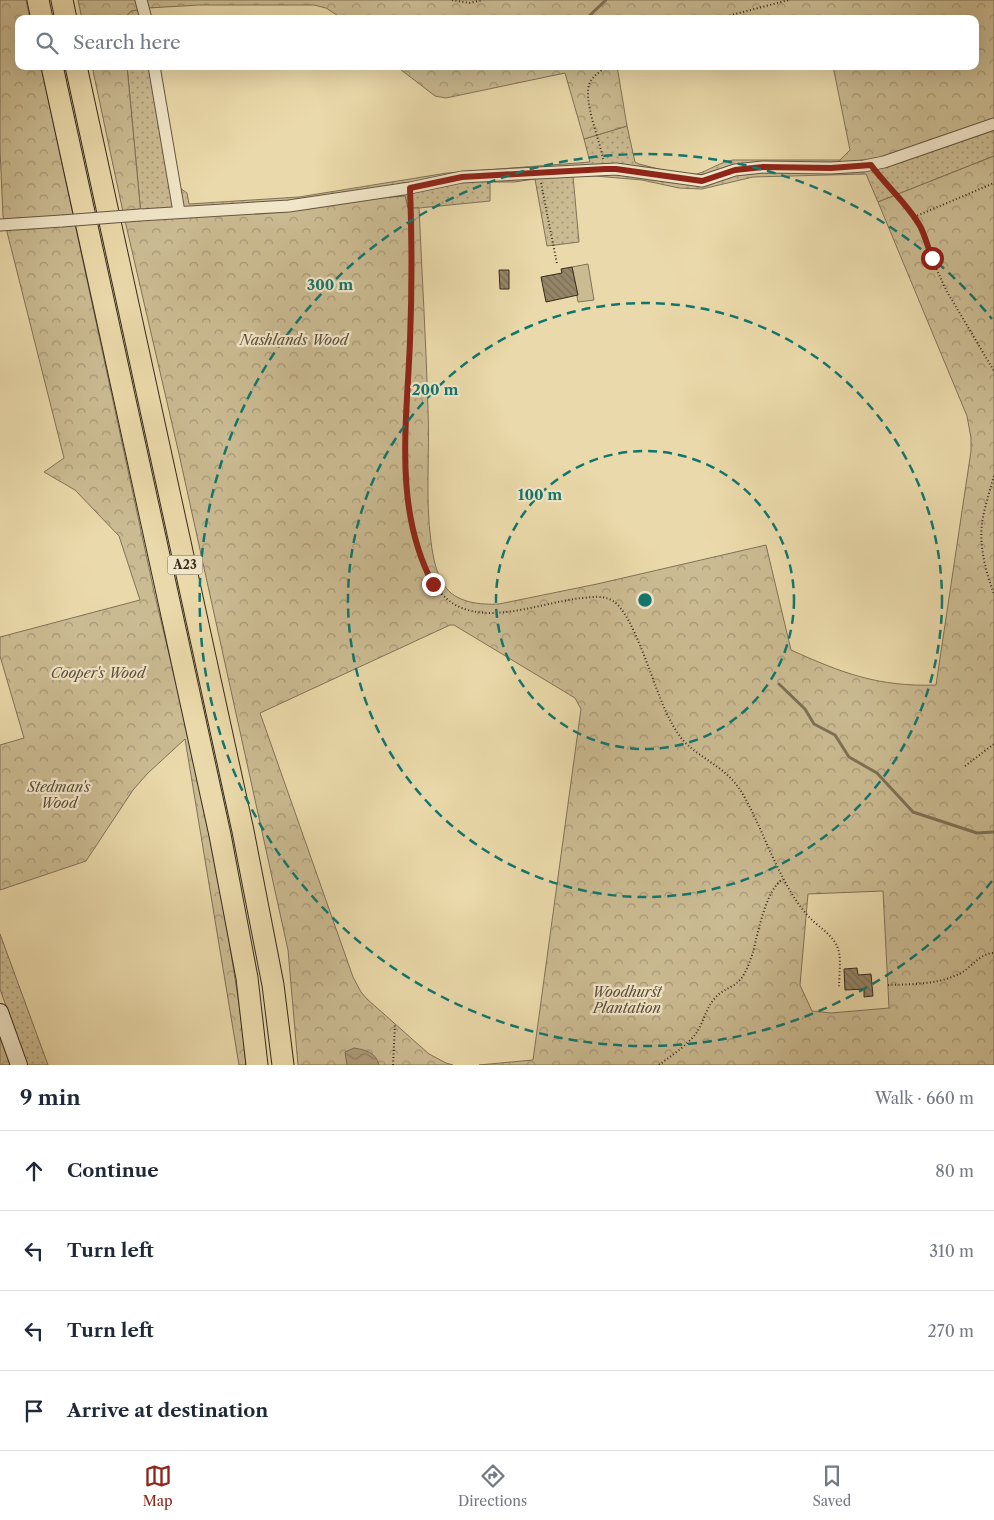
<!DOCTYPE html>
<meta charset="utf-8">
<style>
body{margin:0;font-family:"Libre Caslon Text",serif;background:#f2f2f3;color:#1f2937}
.stop{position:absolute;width:15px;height:15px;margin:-11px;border:4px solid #8f2418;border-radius:50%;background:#fff}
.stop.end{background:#8f2418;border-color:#fff;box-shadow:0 1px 5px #0008}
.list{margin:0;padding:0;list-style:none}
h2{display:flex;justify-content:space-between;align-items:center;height:65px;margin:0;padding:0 20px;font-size:21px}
h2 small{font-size:16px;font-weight:400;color:#747a83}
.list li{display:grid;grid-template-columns:32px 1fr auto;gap:15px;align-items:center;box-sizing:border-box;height:80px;padding:0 20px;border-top:1px solid #e0e1e3}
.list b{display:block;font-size:19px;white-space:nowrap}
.list em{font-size:16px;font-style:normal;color:#747a83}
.icon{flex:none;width:28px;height:28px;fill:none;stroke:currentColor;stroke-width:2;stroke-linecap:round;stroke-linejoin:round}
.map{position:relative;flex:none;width:994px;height:1065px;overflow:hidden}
.search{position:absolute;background:#fff;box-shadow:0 5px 20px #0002;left:15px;right:15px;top:15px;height:55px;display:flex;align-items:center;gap:12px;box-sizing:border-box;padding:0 18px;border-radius:10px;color:#747a83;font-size:19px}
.sheet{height:385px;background:#fff}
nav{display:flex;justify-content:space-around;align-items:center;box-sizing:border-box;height:70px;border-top:1px solid #e0e1e3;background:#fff;font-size:14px;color:#747a83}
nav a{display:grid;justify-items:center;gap:2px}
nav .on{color:#8f2418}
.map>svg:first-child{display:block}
</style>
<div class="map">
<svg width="994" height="1065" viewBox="0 0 994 1065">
<defs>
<pattern id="grass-dots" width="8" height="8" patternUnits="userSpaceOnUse" patternTransform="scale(1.25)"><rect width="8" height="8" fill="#cbbb92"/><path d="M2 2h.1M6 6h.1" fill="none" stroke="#a69877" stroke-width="1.8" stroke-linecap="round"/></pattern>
<pattern id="forest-crowns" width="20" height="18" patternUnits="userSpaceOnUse" patternTransform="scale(1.25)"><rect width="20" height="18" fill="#cbbb92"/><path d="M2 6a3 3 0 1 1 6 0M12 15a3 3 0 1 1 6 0" fill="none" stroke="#a69877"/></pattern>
<pattern id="water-waves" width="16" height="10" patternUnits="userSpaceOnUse" patternTransform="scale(1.25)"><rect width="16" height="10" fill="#ad9e7a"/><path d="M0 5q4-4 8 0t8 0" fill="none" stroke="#8e8163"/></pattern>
<pattern id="building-back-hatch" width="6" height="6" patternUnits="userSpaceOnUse" patternTransform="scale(1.25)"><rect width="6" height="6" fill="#948567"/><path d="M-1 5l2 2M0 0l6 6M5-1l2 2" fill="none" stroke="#7a6d54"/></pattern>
</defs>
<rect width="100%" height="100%" fill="#ead9aa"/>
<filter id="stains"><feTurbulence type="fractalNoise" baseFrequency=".004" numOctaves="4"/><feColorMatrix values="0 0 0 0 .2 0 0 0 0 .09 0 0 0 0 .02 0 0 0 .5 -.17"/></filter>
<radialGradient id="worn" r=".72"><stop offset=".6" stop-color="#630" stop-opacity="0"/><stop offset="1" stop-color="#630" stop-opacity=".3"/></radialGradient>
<g fill="url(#grass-dots)" stroke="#807258">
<path d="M148 8 150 19H124L131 11Z"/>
<path d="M127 66H159L180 188 187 193 189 204 299 197 447 173 590 162 584 139 627 126 635 162 639 164C652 167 685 177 697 174 710 170 720 162 733 160H840V167L994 124V156L878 202 866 174 753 177 702 189 679 188 642 180 595 176H573L579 242 547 246 535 179 514 182H490V201L419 208H408L405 196 141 215Z"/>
<path d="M0 934 48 1065H27L0 989Z"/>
</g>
<g fill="url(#forest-crowns)" stroke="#807258" fill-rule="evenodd">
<path d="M0 0H26L30 19H19V66H41L155 596 197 770 228 934 242 1023 246 1065H239L185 739 148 773 133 790 86 861 0 890V745L24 738 0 656V637L140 600 119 536 75 490 44 472 64 458 3 216 0 149Z"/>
<path d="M78 0H994V124L884 162 840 167V160L850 150 833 66H975V19H343L326 8 314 5H199L148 8 131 11 124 19H82Z"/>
<path d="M92 66H127L141 215 289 206 405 196 408 208H419C422 275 426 342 428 409 430 454 425 497 431 542 433 557 436 573 444 585 455 603 481 605 499 604L597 584 766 545 791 650C842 673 878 687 936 685L971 451V438L967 416 878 202 994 156V1065H479L533 1060 581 709 575 698 454 625H450L260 713 353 977 361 992 367 999 429 1054 446 1063 453 1065H298L288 950 179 454 123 212ZM883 891 889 1008 831 1013 812 1011 800 985 808 894Z"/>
<path d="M396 66H617L627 126 584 139 565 73 446 98 435 96Z"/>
<path d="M0 1012 19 1065H0Z"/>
</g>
<path fill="#cbbb92" stroke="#807258" d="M588 264 594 300 578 302 572 267Z"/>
<path fill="url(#water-waves)" stroke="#7d7055" d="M354 1048C365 1050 376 1052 379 1065H347L345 1052Z"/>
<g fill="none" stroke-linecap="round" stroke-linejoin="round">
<g stroke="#7d7055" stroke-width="3">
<path d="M586 19 606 0"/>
<path d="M779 684 805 709 814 724 835 735 849 757 877 773 913 812 977 833 994 832"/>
</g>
</g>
<g fill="url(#building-back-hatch)" stroke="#362a1e">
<path d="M572 267 578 295 546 302 541 277 562 273 561 269Z"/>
<path d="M499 270H509V289H500Z"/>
<path d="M857 968 858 975 871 974 873 996 864 997V989L845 990 844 969Z"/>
</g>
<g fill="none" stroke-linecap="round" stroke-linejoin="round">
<g stroke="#635641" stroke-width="13">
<g id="street">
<path d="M141 0 146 19"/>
<path d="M154 66 179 212"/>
<path d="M140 215 289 206 410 188 462 177 616 169 702 181 735 170 763 167 831 168 864 166 884 162 994 124"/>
<path d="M0 225 62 221"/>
</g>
</g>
<g stroke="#362a1e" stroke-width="18">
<path id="secondary" d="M0 1012 19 1065"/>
</g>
<g stroke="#362a1e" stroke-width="23">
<g id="highway">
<path d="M38 0 42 19"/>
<path d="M62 0 66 19"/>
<path d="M52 66 220 835 247 978 257 1065"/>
<path d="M76 66 243 831 273 985 283 1065"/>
</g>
</g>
<g stroke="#362a1e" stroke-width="2" stroke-dasharray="1 2.5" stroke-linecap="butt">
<path d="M452 0 469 3 483 0"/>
<path d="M716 19 789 0"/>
<path d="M603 159C600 140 582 100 590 82 593 76 601 71 607 66"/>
<path d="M878 175 904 204 920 227 932 259 946 290 994 371"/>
<path d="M541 183 557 264"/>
<path d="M411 199C412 247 412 294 410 341 407 417 392 514 433 582 465 637 534 603 582 598 593 597 603 595 613 601 634 613 655 692 669 718 674 728 681 740 690 747 705 760 722 767 735 783 745 795 751 810 758 824 769 849 780 875 795 899 800 906 805 913 811 919 819 927 832 935 837 946 842 957 839 975 839 987"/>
<path d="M914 217 994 183"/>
<path d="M994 476C990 489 986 503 983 517 978 542 985 570 994 594"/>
<path d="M965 766 994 744"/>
<path d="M888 985C913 984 938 985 961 973 972 967 980 953 994 953"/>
<path d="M393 1065 395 1023"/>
<path d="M659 1065C672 1055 688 1045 697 1032 704 1021 706 1008 715 998 720 992 727 989 734 985 745 978 749 964 753 952 758 933 766 889 783 879"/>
</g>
<use href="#street" stroke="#f1e6c8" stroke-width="11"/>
<use href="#secondary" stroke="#f1e6c8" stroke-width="16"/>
<use href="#highway" stroke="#ead9aa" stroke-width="21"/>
<g stroke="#635641" stroke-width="13" stroke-linecap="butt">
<path id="street-bridge" d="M62 221 140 215"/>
</g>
<use href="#street-bridge" stroke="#f1e6c8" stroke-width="11"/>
</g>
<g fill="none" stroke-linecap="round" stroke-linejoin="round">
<path stroke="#8f2418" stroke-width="6" d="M433 584C393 509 407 422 410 341 412 290 412 239 410 188L462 177 605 169H616L702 181 735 170 763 167 831 168 871 165C886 186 907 203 920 226 925 235 928 248 932 258"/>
</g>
<g fill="none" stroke="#0f766e" stroke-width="2.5" stroke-dasharray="9 6">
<circle cx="645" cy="600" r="149"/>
<circle cx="645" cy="600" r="297"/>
<path d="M992 881A446 446 0 1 1 992 319"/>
</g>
<g text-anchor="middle" stroke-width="4.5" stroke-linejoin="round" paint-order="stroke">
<rect fill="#f1e6c8" stroke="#6e6251" stroke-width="1" x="167.5" y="555.5" width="35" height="19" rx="4"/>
<g font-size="12" font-weight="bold" fill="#362a1e">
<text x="185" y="569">A23</text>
</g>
<g font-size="14" font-style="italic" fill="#5b4e3b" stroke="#f1e6c8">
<text x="294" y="345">Nashlands Wood</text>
<text x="98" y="678">Cooper's Wood</text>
<text x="59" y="792">Stedman's<tspan x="59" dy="16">Wood</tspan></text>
<text x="627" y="997">Woodhurst<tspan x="627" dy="16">Plantation</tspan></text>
</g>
</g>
<circle cx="645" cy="600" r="8" fill="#0f766e" stroke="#f1e6c8" stroke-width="2.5"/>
<g font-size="15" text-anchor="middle" font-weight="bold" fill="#0f766e" stroke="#f1e6c8" stroke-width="4.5" stroke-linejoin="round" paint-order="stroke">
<text x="330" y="290">300 m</text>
<text x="435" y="395">200 m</text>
<text x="540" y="500">100 m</text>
</g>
<rect width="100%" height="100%" filter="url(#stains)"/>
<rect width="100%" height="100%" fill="url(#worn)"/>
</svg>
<div class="stop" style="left:932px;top:258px"></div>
<div class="stop end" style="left:433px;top:584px"></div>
<div class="search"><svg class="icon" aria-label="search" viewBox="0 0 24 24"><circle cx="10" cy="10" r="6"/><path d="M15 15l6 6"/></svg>Search here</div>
</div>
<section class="sheet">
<h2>9 min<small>Walk · 660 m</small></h2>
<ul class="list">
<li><svg class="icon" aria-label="ahead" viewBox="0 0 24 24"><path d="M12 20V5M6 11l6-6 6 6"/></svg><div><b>Continue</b></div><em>80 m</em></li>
<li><svg class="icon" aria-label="left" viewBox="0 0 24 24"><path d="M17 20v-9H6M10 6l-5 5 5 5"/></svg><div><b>Turn left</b></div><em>310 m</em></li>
<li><svg class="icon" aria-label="left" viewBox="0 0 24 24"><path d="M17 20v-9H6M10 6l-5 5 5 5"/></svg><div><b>Turn left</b></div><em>270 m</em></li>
<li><svg class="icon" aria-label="arrive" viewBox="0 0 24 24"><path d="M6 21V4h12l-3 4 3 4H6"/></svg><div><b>Arrive at destination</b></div></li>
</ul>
</section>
<nav>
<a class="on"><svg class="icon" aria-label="map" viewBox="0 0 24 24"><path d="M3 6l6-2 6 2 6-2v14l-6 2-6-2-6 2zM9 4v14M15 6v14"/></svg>Map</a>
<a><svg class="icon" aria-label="directions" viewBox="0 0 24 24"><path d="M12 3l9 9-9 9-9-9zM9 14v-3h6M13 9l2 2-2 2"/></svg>Directions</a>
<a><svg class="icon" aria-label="saved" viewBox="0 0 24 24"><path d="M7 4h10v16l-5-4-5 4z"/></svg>Saved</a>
</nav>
